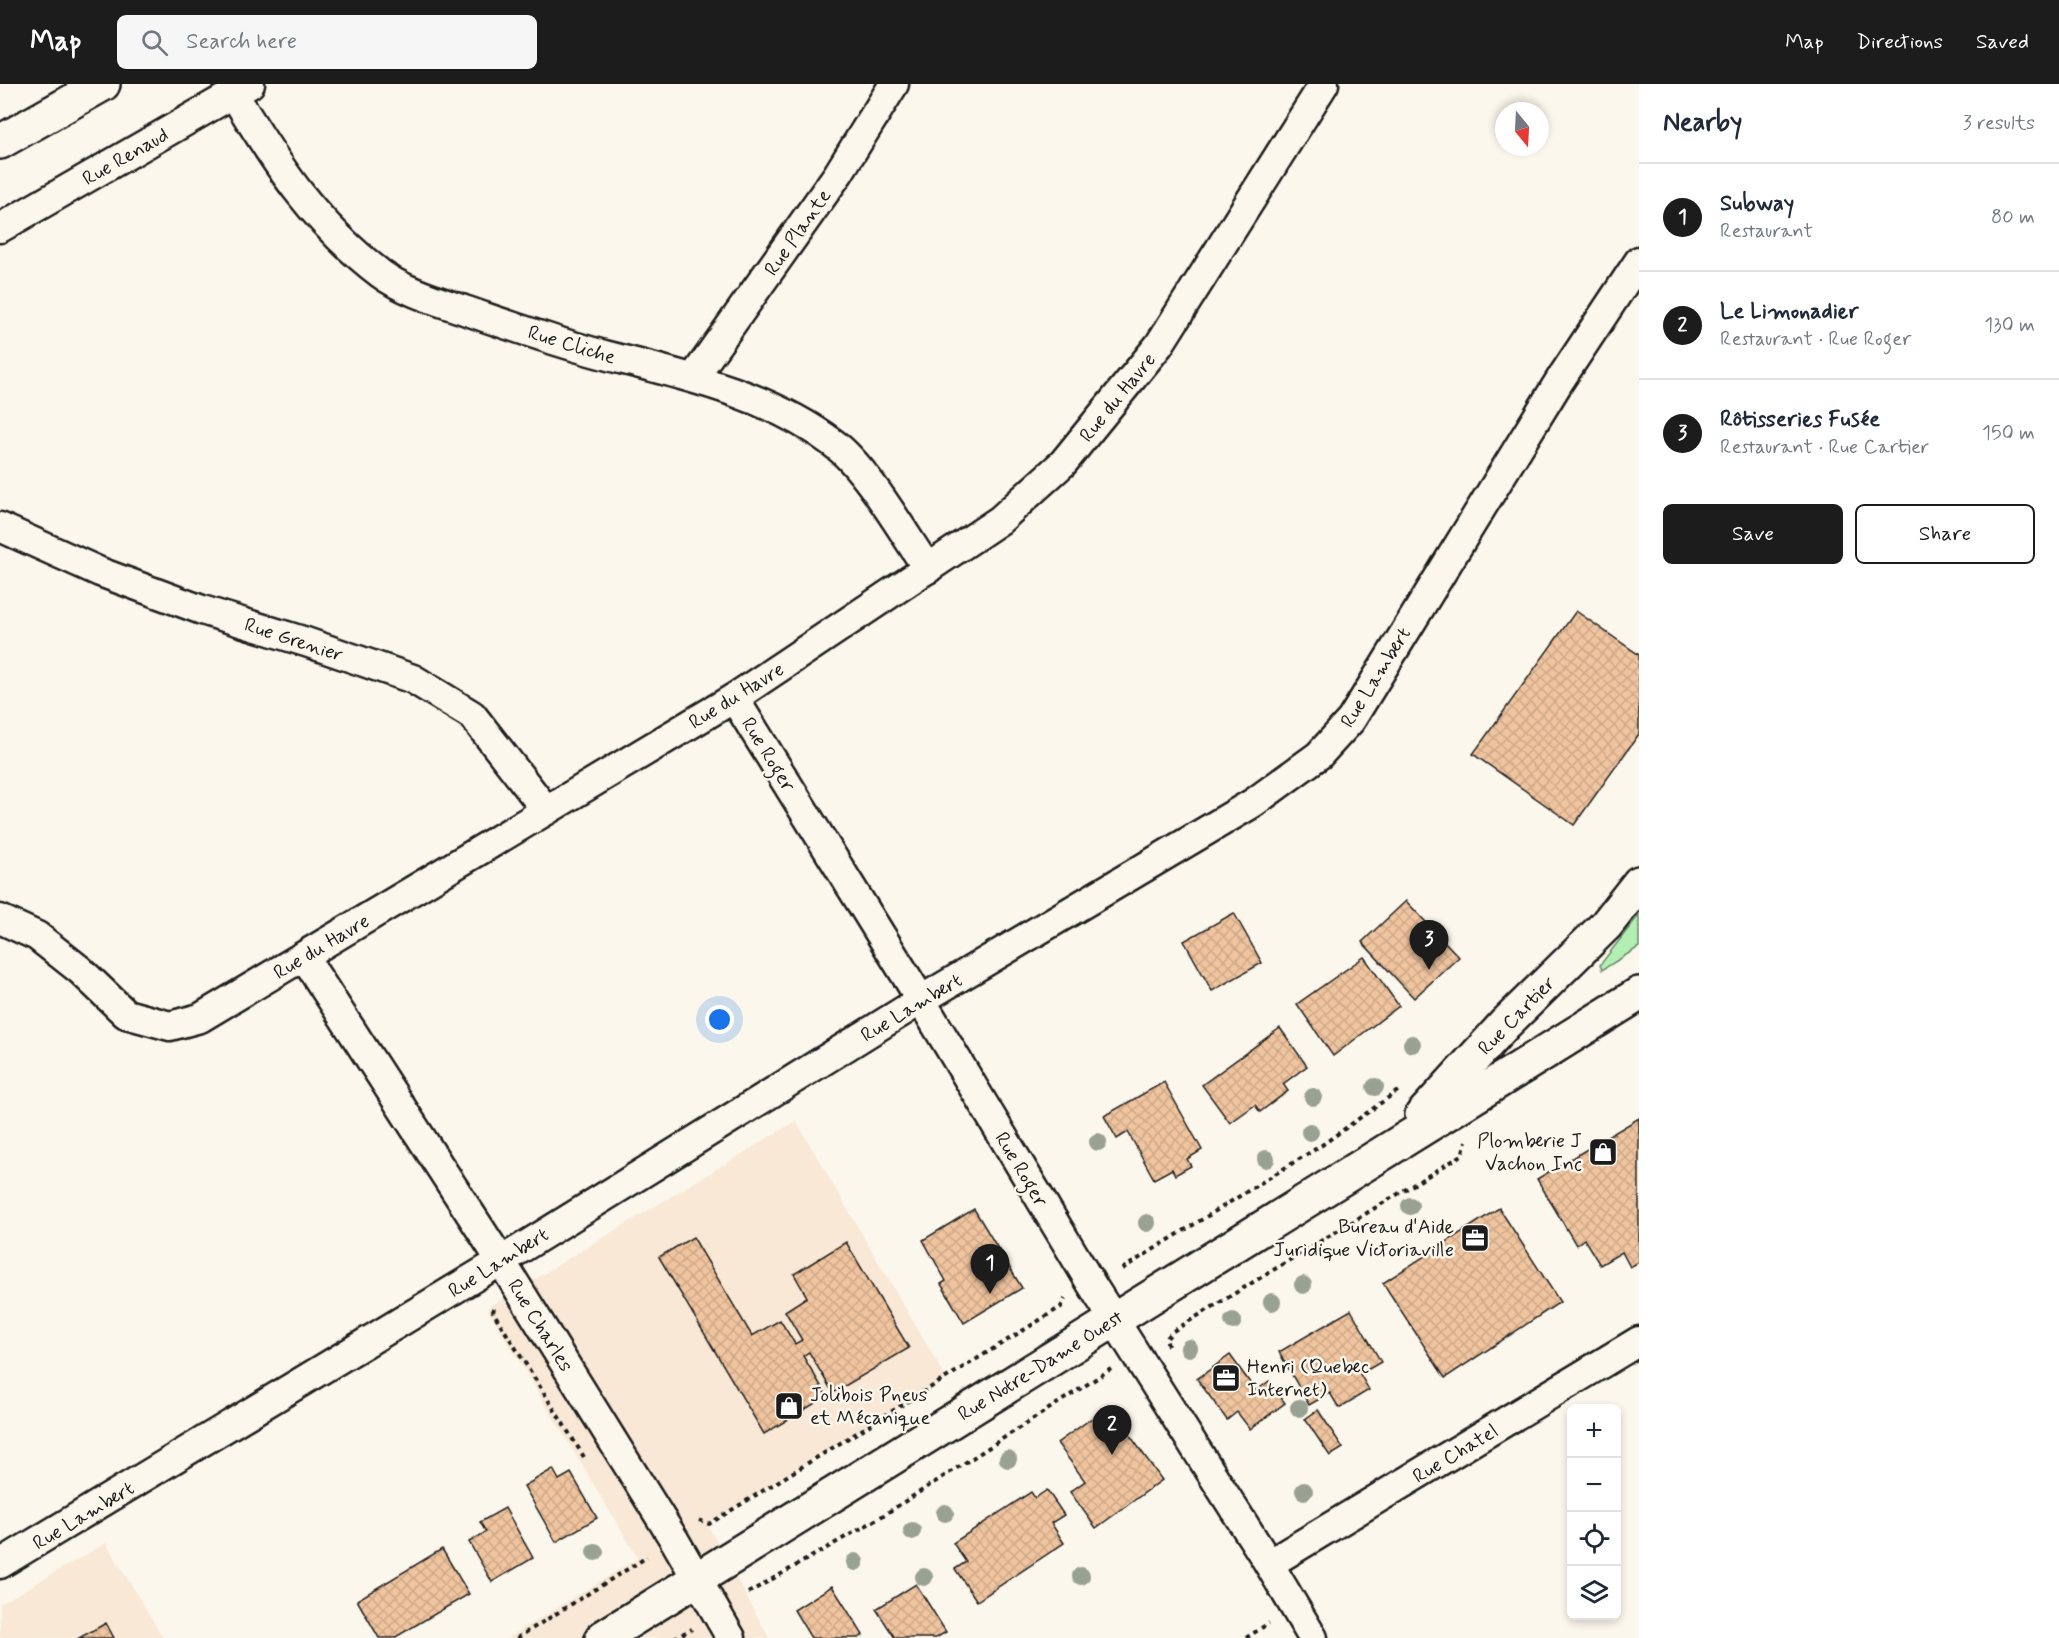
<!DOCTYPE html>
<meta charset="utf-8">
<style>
body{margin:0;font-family:Mynerve,sans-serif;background:#f6f6f7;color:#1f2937}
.controls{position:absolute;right:18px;bottom:18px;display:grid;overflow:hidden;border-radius:9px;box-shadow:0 3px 9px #0003}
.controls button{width:54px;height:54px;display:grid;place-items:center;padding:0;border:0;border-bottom:2px solid #e0e1e3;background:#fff;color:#1f2937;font:30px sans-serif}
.compass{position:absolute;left:1495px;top:18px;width:54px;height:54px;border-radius:50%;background:#fff;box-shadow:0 3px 9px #0003;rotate:162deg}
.you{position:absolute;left:720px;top:936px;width:21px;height:21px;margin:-15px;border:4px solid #fff;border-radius:50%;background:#1a73e8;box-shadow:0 0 0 9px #1a73e833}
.badge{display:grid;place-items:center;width:39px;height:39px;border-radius:50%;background:#1c1c1c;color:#fff;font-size:20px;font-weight:700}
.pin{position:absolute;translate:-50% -50px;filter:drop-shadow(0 2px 3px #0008)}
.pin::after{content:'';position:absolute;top:32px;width:21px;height:18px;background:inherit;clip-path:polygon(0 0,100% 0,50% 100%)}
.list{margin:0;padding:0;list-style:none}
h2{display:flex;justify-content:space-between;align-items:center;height:78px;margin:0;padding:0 24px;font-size:26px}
h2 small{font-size:20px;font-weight:400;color:#747a83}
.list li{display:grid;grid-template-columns:39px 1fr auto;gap:18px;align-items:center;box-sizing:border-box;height:108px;padding:0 24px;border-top:2px solid #e0e1e3}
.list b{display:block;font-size:22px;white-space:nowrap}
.list p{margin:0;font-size:20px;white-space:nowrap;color:#747a83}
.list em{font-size:20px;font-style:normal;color:#747a83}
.actions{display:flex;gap:12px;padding:18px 24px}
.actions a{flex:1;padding:14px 0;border:2px solid #1c1c1c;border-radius:9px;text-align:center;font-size:21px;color:#1c1c1c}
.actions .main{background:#1c1c1c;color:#fff}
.icon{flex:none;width:33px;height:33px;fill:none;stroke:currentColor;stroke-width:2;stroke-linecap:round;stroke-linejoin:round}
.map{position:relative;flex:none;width:1639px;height:1554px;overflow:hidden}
header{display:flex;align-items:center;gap:36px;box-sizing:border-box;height:84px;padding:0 30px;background:#1c1c1c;color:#fff}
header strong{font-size:28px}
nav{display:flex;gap:33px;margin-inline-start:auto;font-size:21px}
.search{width:420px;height:54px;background:#f6f6f7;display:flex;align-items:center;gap:15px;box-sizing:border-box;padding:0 21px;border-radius:9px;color:#747a83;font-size:22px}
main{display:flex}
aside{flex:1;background:#fff}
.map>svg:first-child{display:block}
</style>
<header>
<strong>Map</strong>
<div class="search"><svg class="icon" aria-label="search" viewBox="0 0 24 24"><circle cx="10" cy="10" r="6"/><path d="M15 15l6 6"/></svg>Search here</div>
<nav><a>Map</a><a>Directions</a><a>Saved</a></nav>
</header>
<main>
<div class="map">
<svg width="1639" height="1554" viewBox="0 0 1639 1554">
<defs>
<pattern id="building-cross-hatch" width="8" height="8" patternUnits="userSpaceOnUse" patternTransform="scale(1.5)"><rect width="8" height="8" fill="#f0c49f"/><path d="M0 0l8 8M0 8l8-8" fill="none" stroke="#cda888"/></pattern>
</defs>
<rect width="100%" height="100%" fill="#fbf7ec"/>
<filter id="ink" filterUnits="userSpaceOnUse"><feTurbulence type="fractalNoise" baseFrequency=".0167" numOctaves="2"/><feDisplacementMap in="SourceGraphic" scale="12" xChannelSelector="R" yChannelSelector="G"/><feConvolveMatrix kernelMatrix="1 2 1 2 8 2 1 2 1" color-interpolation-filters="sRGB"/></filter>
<g filter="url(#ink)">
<g fill="#f8e8d5">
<path d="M796 1037 946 1294 707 1440 769 1554H508L638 1474 487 1224Z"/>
<path d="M106 1459 163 1554H0V1520Z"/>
</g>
<path fill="#b3eeb3" stroke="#688568" stroke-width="1.5" d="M1639 831V863L1602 886 1600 881Z"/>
<g fill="url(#building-cross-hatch)" stroke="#1c1c1c" stroke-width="1.5">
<path d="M1576 527 1639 571V650L1574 741 1473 670Z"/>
<path d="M1406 817 1459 873 1414 914 1362 858Z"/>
<path d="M1234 829 1262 879 1212 907 1184 857Z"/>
<path d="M1364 873 1399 922 1333 972 1297 920Z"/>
<path d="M1280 944 1307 982 1283 1000 1288 1007 1260 1028 1255 1021 1230 1039 1202 1001Z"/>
<path d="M1164 998 1202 1066 1187 1075 1191 1082 1175 1091 1172 1085 1154 1095 1128 1048 1117 1055 1104 1032Z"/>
<path d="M1639 1034V1178L1630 1183 1622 1168 1600 1181 1584 1155 1576 1161 1537 1095Z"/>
<path d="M1499 1124 1560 1218 1445 1294 1383 1199Z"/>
<path d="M974 1125 1022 1204 964 1239 941 1200 946 1197 923 1156Z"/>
<path d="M693 1153 752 1252 780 1236 795 1260 802 1256 785 1227 807 1213 794 1190 846 1158 909 1264 833 1309 809 1268 803 1272 827 1312 764 1350 659 1173Z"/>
<path d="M1351 1226 1381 1278 1360 1290 1369 1306 1339 1324 1330 1309 1309 1321 1279 1268Z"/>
<path d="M1230 1271 1256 1307 1269 1297 1285 1319 1250 1345 1237 1328 1227 1336 1197 1295Z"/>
<path d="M1109 1322 1162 1396 1096 1444 1070 1408 1085 1397 1057 1359Z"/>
<path d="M1318 1326 1343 1364 1330 1372 1305 1335Z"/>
<path d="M553 1385 559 1396 571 1389 597 1434 556 1458 524 1402Z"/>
<path d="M1047 1406 1064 1431 1051 1439 1064 1459 977 1517 955 1485 966 1478 953 1459 1031 1408 1035 1414Z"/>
<path d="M505 1424 533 1474 492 1498 469 1458 486 1448 480 1438Z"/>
<path d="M442 1465 469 1510 394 1554H379L357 1516Z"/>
<path d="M916 1500 946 1548 936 1554H895L876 1525Z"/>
<path d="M832 1502 863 1551 859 1554H811L794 1526Z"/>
<path d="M106 1539 114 1554H79Z"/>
</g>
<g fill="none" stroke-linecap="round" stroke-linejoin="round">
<g stroke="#1c1c1c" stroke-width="33">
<g id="minor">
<path d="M233 9C277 81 313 138 381 190 404 207 438 217 464 226 517 244 570 263 624 276 696 294 773 314 833 359 866 383 904 450 928 485"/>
<path d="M0 144 250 0"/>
<path d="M694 293 838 90 894 0"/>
<path d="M0 443 100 488 202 526 306 558 413 595 472 631 546 726"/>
<path d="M734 614 921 916 1092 1201 1269 1480 1313 1554"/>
<path d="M0 835 37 852 80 886 126 930 170 942 200 934 734 614 1000 436 1063 379 1159 261 1324 0"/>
<path d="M304 873 501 1177 675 1457 731 1554"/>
<path d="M0 1480 501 1177 921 916 1253 719 1319 671 1351 636 1560 296 1639 177"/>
<path d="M1269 1480 1639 1257"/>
</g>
</g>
<g stroke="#1c1c1c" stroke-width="38">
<g id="tertiary">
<path d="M1422 1031 1505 940 1606 841 1639 799"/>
<path d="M602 1554 1639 910"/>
</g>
</g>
<g stroke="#1c1c1c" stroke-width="38">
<path id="secondary" d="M0 58 103 0"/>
</g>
<g stroke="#1c1c1c" stroke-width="4" stroke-dasharray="4.5 4.5" stroke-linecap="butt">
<path d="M1122 1185 1322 1061 1399 1006"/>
<path d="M494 1224 493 1228 584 1373"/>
<path d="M1168 1262 1166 1255 1173 1247 1462 1071 1466 1057"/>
<path d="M699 1436 709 1440 1061 1223 1065 1215"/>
<path d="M748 1509 879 1434 1111 1285"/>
<path d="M517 1554 647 1473"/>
<path d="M674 1554 692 1545"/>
<path d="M1246 1554 1269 1539"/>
</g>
<use href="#minor" stroke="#fbf7ec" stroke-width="28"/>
<use href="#tertiary" stroke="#fbf7ec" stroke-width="33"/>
<use href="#secondary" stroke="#fbf7ec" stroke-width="33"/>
</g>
<g fill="#99a192">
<circle cx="1412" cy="960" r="9"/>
<circle cx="1375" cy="1003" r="9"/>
<circle cx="1313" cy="1013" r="9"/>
<circle cx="1310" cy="1048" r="9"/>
<circle cx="1098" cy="1058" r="9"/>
<circle cx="1266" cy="1075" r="9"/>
<circle cx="1410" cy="1122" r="9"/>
<circle cx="1147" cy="1139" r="9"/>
<circle cx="1303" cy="1201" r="9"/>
<circle cx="1272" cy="1218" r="9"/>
<circle cx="1233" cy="1237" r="9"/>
<circle cx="1189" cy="1264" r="9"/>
<circle cx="1299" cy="1324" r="9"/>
<circle cx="1008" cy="1375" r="9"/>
<circle cx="1304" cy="1407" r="9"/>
<circle cx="945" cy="1429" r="9"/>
<circle cx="912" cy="1447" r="9"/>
<circle cx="595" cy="1468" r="9"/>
<circle cx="855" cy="1478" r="9"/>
<circle cx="1081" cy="1492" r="9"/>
<circle cx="924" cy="1493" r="9"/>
</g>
</g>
<defs>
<g id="shop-square" transform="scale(1.5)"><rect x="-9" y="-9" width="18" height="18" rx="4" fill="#1c1c1c" stroke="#fbf7ec"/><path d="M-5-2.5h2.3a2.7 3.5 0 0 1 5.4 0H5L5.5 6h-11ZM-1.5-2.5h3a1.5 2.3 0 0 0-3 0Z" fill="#fff"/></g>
<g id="office-square" transform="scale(1.5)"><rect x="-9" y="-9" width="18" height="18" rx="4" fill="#1c1c1c" stroke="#fbf7ec"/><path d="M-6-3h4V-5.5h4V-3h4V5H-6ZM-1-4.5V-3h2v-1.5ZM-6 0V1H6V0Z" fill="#fff"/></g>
</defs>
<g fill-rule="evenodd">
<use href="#shop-square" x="1603" y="1068"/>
<use href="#office-square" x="1475" y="1154"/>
<use href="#office-square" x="1226" y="1294"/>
<use href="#shop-square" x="789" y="1322"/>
</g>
<g text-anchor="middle" stroke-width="5" stroke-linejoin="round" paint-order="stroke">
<g font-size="20" fill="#1c1c1c" stroke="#fbf7ec">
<text transform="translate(125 72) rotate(-30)" y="7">Rue Renaud</text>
<text transform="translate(797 148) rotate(-55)" y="7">Rue Plante</text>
<text transform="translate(572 260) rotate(17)" y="7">Rue Cliche</text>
<text transform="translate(1117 313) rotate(-51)" y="7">Rue du Havre</text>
<text transform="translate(294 555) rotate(18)" y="7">Rue Grenier</text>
<text transform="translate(1375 593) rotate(-58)" y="7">Rue Lambert</text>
<text transform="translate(736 611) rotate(-32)" y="7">Rue du Havre</text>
<text transform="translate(769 670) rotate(58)" y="7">Rue Roger</text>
<text transform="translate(321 862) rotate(-31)" y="7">Rue du Havre</text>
<text transform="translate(911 923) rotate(-31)" y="7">Rue Lambert</text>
<text transform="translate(1516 931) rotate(-46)" y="7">Rue Cartier</text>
<text transform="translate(1022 1085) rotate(59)" y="7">Rue Roger</text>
<text transform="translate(498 1178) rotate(-32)" y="7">Rue Lambert</text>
<text transform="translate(541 1241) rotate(58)" y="7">Rue Charles</text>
<text transform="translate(1040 1281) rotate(-32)" y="7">Rue Notre-Dame Ouest</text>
<text transform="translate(1455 1369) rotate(-31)" y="7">Rue Chatel</text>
<text transform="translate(83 1431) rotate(-31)" y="7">Rue Lambert</text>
</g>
<g font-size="20" fill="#1c1c1c" stroke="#fbf7ec" text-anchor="end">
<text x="1582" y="1063">Plomberie J<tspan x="1582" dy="23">Vachon Inc</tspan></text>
<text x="1454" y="1149">Bureau d'Aide<tspan x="1454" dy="23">Juridique Victoriaville</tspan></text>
<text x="1247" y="1289" text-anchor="start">Henri (Quebec<tspan x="1247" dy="23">Internet)</tspan></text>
<text x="810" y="1317" text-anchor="start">Jolibois Pneus<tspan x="810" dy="23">et Mécanique</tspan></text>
</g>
</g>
</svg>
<div class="controls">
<button>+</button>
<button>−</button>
<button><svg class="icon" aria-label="locate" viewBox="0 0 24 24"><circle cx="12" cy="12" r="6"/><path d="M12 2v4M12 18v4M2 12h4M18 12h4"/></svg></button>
<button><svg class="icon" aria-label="layers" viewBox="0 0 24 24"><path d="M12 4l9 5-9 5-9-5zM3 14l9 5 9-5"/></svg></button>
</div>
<svg class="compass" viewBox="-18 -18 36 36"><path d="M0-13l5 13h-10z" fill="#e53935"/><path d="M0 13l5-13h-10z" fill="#747a83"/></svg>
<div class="you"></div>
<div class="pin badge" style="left:990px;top:1210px">1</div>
<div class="pin badge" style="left:1112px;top:1371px">2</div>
<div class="pin badge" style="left:1429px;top:886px">3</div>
</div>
<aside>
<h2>Nearby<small>3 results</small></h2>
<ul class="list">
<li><span class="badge">1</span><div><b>Subway</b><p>Restaurant</p></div><em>80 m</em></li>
<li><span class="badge">2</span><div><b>Le Limonadier</b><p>Restaurant · Rue Roger</p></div><em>130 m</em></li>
<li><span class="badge">3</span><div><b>Rôtisseries Fusée</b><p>Restaurant · Rue Cartier</p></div><em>150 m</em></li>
</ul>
<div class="actions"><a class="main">Save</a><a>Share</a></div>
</aside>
</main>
